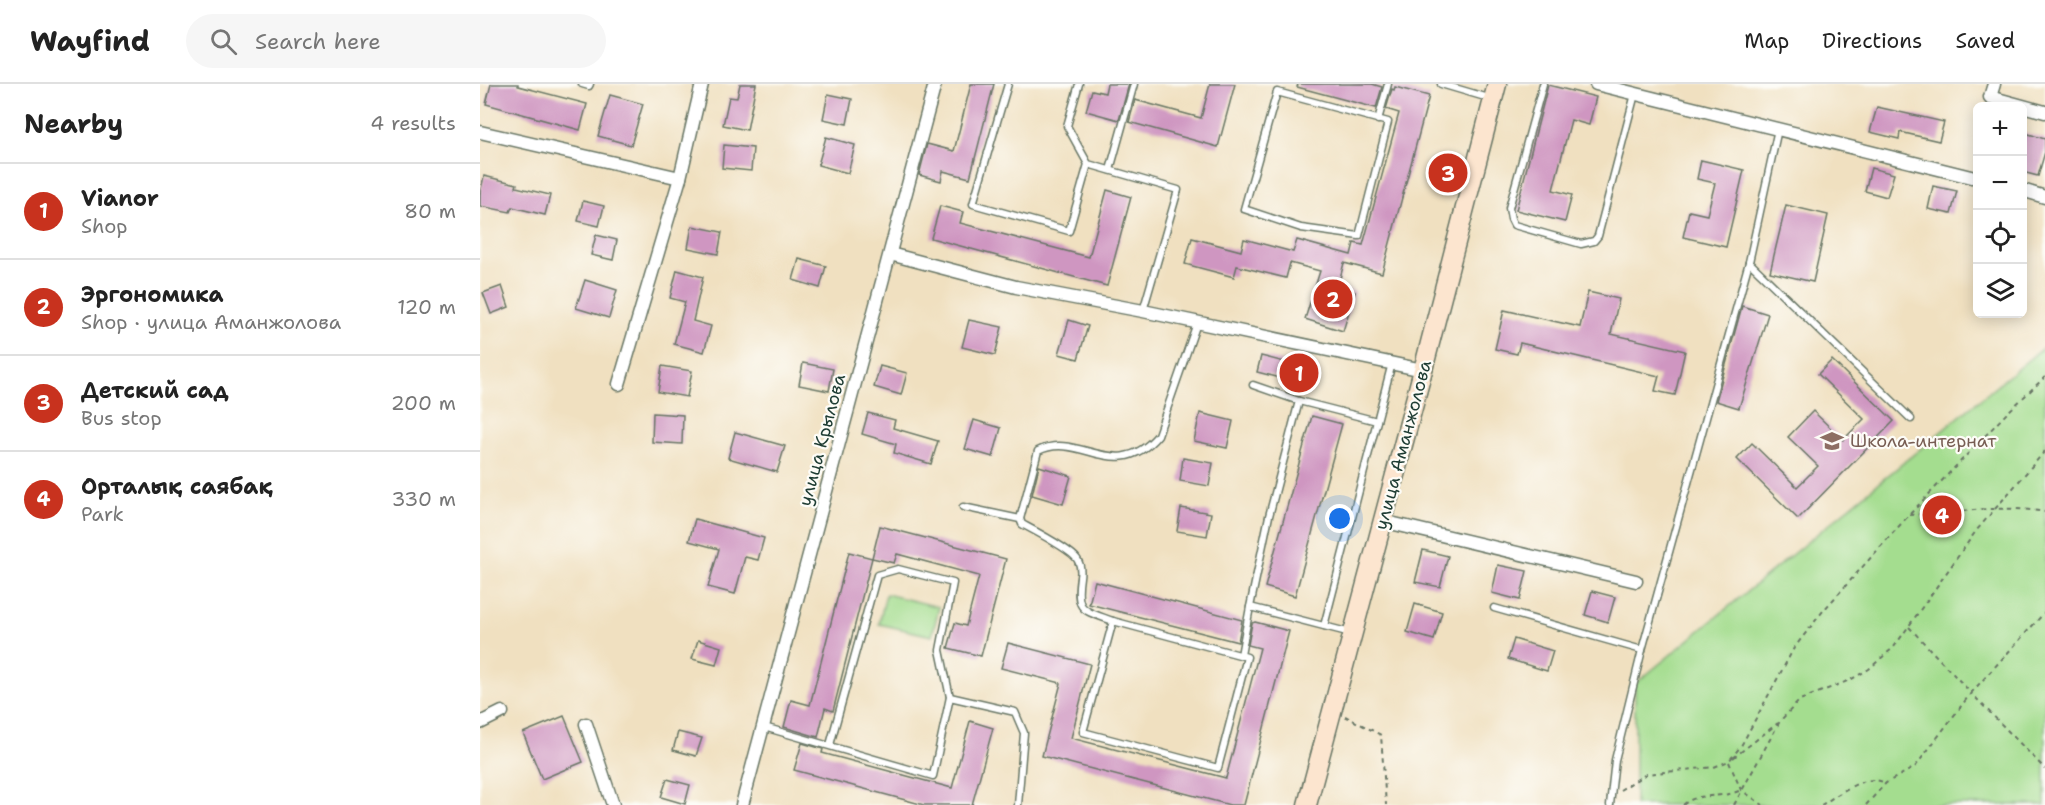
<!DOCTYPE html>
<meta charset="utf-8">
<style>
body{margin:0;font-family:"Shantell Sans",sans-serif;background:#f6f6f6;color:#222}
.controls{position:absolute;right:18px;top:18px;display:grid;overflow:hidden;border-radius:9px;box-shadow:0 3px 15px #0003}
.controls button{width:54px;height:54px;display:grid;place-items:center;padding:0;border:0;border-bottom:2px solid #e0e0e0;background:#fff;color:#222;font:30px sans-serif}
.you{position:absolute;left:860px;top:435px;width:21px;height:21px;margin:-15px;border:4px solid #fff;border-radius:50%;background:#1a73e8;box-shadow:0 0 0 9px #1a73e833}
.badge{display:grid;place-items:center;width:39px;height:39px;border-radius:50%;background:#c8321e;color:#fff;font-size:20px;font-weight:700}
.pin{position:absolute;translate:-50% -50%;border:3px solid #fff;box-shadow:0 2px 6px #0006}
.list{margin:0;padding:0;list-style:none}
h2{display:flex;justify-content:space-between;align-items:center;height:78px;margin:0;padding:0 24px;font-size:26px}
h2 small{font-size:20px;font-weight:400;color:#767676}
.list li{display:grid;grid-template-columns:39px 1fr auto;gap:18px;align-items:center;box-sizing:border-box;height:96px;padding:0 24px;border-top:2px solid #e0e0e0}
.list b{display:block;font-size:22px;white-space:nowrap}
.list p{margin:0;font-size:20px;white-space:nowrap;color:#767676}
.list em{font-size:20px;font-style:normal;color:#767676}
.icon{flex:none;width:33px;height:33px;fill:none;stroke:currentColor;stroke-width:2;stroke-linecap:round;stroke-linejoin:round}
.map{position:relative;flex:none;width:1565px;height:721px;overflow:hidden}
header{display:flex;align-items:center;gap:36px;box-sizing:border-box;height:84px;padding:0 30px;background:#fff;border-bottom:2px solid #e0e0e0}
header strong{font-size:28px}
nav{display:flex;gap:33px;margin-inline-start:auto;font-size:21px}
.search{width:420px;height:54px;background:#f6f6f6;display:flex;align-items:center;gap:15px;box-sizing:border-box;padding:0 21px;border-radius:33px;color:#767676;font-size:22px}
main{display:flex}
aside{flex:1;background:#fff}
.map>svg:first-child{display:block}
</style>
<header>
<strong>Wayfind</strong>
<div class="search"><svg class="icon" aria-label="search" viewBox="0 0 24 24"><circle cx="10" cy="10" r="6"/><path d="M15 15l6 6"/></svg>Search here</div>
<nav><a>Map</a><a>Directions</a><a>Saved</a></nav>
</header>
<main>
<aside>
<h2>Nearby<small>4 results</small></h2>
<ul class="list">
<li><span class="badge">1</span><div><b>Vianor</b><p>Shop</p></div><em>80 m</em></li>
<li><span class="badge">2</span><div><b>Эргономика</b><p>Shop · улица Аманжолова</p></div><em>120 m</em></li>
<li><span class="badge">3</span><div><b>Детский сад</b><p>Bus stop</p></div><em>200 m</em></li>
<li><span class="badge">4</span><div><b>Орталық саябақ</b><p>Park</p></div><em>330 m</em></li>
</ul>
</aside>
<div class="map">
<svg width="1565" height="721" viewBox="0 0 1565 721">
<rect width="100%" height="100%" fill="#fdfcf7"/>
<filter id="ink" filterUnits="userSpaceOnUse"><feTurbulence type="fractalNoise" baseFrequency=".0167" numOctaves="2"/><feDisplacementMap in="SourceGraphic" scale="12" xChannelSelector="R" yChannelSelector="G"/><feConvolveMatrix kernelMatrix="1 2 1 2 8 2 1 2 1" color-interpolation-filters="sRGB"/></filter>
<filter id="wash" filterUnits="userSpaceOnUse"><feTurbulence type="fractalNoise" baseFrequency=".008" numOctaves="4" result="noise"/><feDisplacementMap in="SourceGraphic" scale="24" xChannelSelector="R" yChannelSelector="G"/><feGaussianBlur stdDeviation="1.35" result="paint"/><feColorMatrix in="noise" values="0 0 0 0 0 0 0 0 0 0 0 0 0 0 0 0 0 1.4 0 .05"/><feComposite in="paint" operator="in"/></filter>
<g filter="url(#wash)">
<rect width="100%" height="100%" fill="#f0e0c0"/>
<g fill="#a4dd8f" stroke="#628d62" stroke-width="1.5">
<path d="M1565 262V721H1155V600Z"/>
<path d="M406 510 459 523 452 552 399 540Z"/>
</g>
<g id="blocks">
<g fill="#cf96c1">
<path d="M11 0H38V2L107 20 100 46 6 20Z"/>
<path d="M260 0H276L267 46 243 41 249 13 257 14Z"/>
<path d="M491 0H514L490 94 463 87 461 97 439 91 447 60 474 67Z"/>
<path d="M627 0H649L639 36 606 27 612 6 625 9Z"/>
<path d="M730 0H755L738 63 649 38 655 16 721 34Z"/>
<path d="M818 0H892L902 3 896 24 817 3Z"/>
<path d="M1068 1 1116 13 1109 41 1091 36 1073 106 1092 111 1085 138 1036 126Z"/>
<path d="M915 3 949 12 902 189 864 179 858 202 875 208 863 247 825 235 840 187 810 179 806 194 757 182 754 193 705 180 712 154 761 167 764 155 813 168 817 156 871 171 874 159 883 161 919 29 906 25 912 5 914 6Z"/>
<path d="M348 10 372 15 367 40 343 35Z"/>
<path d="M130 11 163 20 151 61 118 52Z"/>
<path d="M1397 23 1464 38 1459 57 1420 48 1419 55 1390 48Z"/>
<path d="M1542 48 1565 55V68L1558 92 1542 88Z"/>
<path d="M346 53 375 61 368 89 338 81Z"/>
<path d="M244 61 273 64 271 87 242 84Z"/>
<path d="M1221 76 1264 86 1246 163 1203 153 1209 127 1227 131 1235 99 1217 95Z"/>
<path d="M1391 84 1414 90 1407 113 1385 107Z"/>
<path d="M4 92 37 100 36 103 70 111 65 131 32 123 30 128 0 122V110Z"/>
<path d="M1453 102 1477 107 1471 130 1448 125Z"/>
<path d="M627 106 651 113 627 202 451 154 460 122 483 128 480 139 609 173Z"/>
<path d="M103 117 124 122 119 142 98 137Z"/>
<path d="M1306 121 1348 131 1333 198 1290 188Z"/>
<path d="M212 142 242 148 238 170 208 164Z"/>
<path d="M116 151 137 156 133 176 111 171Z"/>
<path d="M319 175 346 182 340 204 313 196Z"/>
<path d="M197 186 223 193 213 237 231 242 224 268 194 260 205 218 190 214Z"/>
<path d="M105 196 137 206 129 234 96 224Z"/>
<path d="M22 202 29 223 11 230 3 209Z"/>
<path d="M1108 208 1139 215 1131 250 1205 267 1195 311 1175 307 1179 292 1040 259 1037 270 1015 265 1024 226 1100 243Z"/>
<path d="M1262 222 1288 230 1259 324 1236 317Z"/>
<path d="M489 236 522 243 515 271 482 263Z"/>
<path d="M589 236 608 242 598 275 579 270Z"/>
<path d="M781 272 828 284 824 300 777 288Z"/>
<path d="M1352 276 1414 337 1318 435 1257 375 1272 359 1317 403 1338 382 1308 353 1333 327 1363 356 1384 335 1338 290Z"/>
<path d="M323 279 353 285 349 307 319 301Z"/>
<path d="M182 282 212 287 207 313 178 308Z"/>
<path d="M400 282 427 289 421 311 394 303Z"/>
<path d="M173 329 203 331 202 360 172 358Z"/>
<path d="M388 329 415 336 413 344 458 357 451 380 414 369 416 360 382 350Z"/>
<path d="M720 329 753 337 747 364 714 357Z"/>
<path d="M832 332 862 340 815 512 785 503Z"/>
<path d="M494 336 521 344 513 373 485 365Z"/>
<path d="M255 348 305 362 297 388 248 374Z"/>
<path d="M703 374 733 379 729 402 700 397Z"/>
<path d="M559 382 591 392 583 420 552 411Z"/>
<path d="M701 424 731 429 727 452 697 447Z"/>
<path d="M215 435 284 454 278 476 265 473 255 510 228 503 239 465 209 457Z"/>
<path d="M400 442 526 475 501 572 468 564 475 539 486 542 499 492 417 470 414 479 392 474Z"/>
<path d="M943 466 968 472 960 503 935 498Z"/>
<path d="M369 468 392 474 353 627 345 624 338 653 304 643 311 616 330 621Z"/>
<path d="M1018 481 1047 487 1040 516 1012 509Z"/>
<path d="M615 497 762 536 758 558 609 520Z"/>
<path d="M1112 507 1135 513 1128 538 1105 531Z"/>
<path d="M935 520 962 528 954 556 927 548Z"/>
<path d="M775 538 809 547 764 721H750L562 672 581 599 521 584 528 559 610 580 591 654 746 694 780 564 768 561 772 539Z"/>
<path d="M1034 555 1073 567 1067 587 1028 575Z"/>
<path d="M218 556 241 563 236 581 212 575Z"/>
<path d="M84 632 103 678 62 695 43 649Z"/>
<path d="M490 637 513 644 492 721H444L314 686 322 659 343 665 342 669 472 704Z"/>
<path d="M198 648 222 654 216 672 193 666Z"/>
<path d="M187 695 210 701 205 720 181 713Z"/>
</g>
</g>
</g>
<g filter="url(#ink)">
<use href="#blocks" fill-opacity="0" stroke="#687665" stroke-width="1.5"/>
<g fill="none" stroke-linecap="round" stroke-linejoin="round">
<g stroke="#687665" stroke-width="9">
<g id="service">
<path d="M102 0 109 2 110 0"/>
<path d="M528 0 493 120 589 147 608 80"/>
<path d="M599 0 587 42 608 80 698 106 663 227"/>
<path d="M961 0 1012 15"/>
<path d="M1063 0 1029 124 1031 135 1034 141 1101 160 1114 157 1118 152 1155 10"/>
<path d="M797 8 908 38 879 152 821 144 764 125Z"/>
<path d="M898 36 908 0"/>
<path d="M1298 45 1269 178 1431 335"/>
<path d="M630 86 654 0"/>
<path d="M773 301 819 317 897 337"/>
<path d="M483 423 540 435"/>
<path d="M770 523 789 432 819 317"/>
<path d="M1014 524 1162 566 1135 676 1130 721"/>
<path d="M633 537 767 573 738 684 603 648Z"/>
<path d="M633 537C603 526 595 528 600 493 601 487 601 481 597 475 590 465 555 447 542 440L540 435 558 367C599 346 636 401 678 351L717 239"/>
<path d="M844 542 912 279"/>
<path d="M1162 566 1269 178"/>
<path d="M761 571 770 523 871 549"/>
<path d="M284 643 453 692 470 613 535 628 544 649 538 721"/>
<path d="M350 661 397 491 418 485 473 499 460 566 470 613"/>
</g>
</g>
<g stroke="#687665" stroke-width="15">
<g id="minor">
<path d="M1116 0 1491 93"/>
<path d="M1514 0 1510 13 1565 28"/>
<path d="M0 48 200 94"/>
<path d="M1542 106 1565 113"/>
<path d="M410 170 536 203 663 227 943 286"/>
<path d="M139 300 200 94 222 0"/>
<path d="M902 437 1156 497"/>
<path d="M0 639 22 628"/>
<path d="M106 640 133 721"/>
<path d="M262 721 455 0"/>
</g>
</g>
<g stroke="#687665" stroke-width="21">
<path id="secondary" d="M827 721 943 286 1017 0"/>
</g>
<g stroke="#687665" stroke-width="2" stroke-dasharray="4.5 4.5" stroke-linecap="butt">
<path d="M1429 431C1474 429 1521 420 1565 428"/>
<path d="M1429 543 1491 609 1565 528"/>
<path d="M865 632 901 651 906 721"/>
<path d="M1253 674 1298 639"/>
<path d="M1249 678 1261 706 1283 721"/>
<path d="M1140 706 1166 690 1234 683 1249 677 1261 662 1314 564 1343 527 1429 431 1528 328 1565 293"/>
<path d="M1203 721C1218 707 1240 716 1261 706"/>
<path d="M1254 721 1300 637 1320 616 1370 596 1389 585 1414 563 1496 447 1565 367"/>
<path d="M1341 721C1359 711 1385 688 1405 699"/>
<path d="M1386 721 1406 699 1435 683 1491 609 1565 685"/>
</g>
<use href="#service" stroke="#fff" stroke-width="6"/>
<use href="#minor" stroke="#fff" stroke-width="12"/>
<use href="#secondary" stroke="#fce5cf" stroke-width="18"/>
</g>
</g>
<defs>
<g id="school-bare" transform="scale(1.8)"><path d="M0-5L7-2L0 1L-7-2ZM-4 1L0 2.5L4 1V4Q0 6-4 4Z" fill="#8d6e63" stroke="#fdfcf7" stroke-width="2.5" paint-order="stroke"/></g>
</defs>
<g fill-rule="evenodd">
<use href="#school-bare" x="1352" y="357"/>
</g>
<g text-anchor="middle" stroke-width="4.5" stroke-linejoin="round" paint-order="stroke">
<g font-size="18" fill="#1f3d34" stroke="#fdfcf7">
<text transform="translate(342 356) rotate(-75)" y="6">улица Крылова</text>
<text transform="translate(923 361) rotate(-75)" y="6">улица Аманжолова</text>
</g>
<g font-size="18" fill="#785e54" stroke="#fdfcf7" text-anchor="start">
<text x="1370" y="363">Школа-интернат</text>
</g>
</g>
</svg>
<div class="controls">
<button>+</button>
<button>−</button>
<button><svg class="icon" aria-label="locate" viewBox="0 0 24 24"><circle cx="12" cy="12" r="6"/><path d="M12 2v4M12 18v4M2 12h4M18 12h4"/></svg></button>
<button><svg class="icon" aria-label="layers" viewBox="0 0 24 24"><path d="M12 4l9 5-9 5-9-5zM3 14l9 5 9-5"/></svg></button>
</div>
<div class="you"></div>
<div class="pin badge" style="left:819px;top:289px">1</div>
<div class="pin badge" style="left:853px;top:215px">2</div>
<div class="pin badge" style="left:968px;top:89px">3</div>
<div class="pin badge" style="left:1462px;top:431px">4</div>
</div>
</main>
